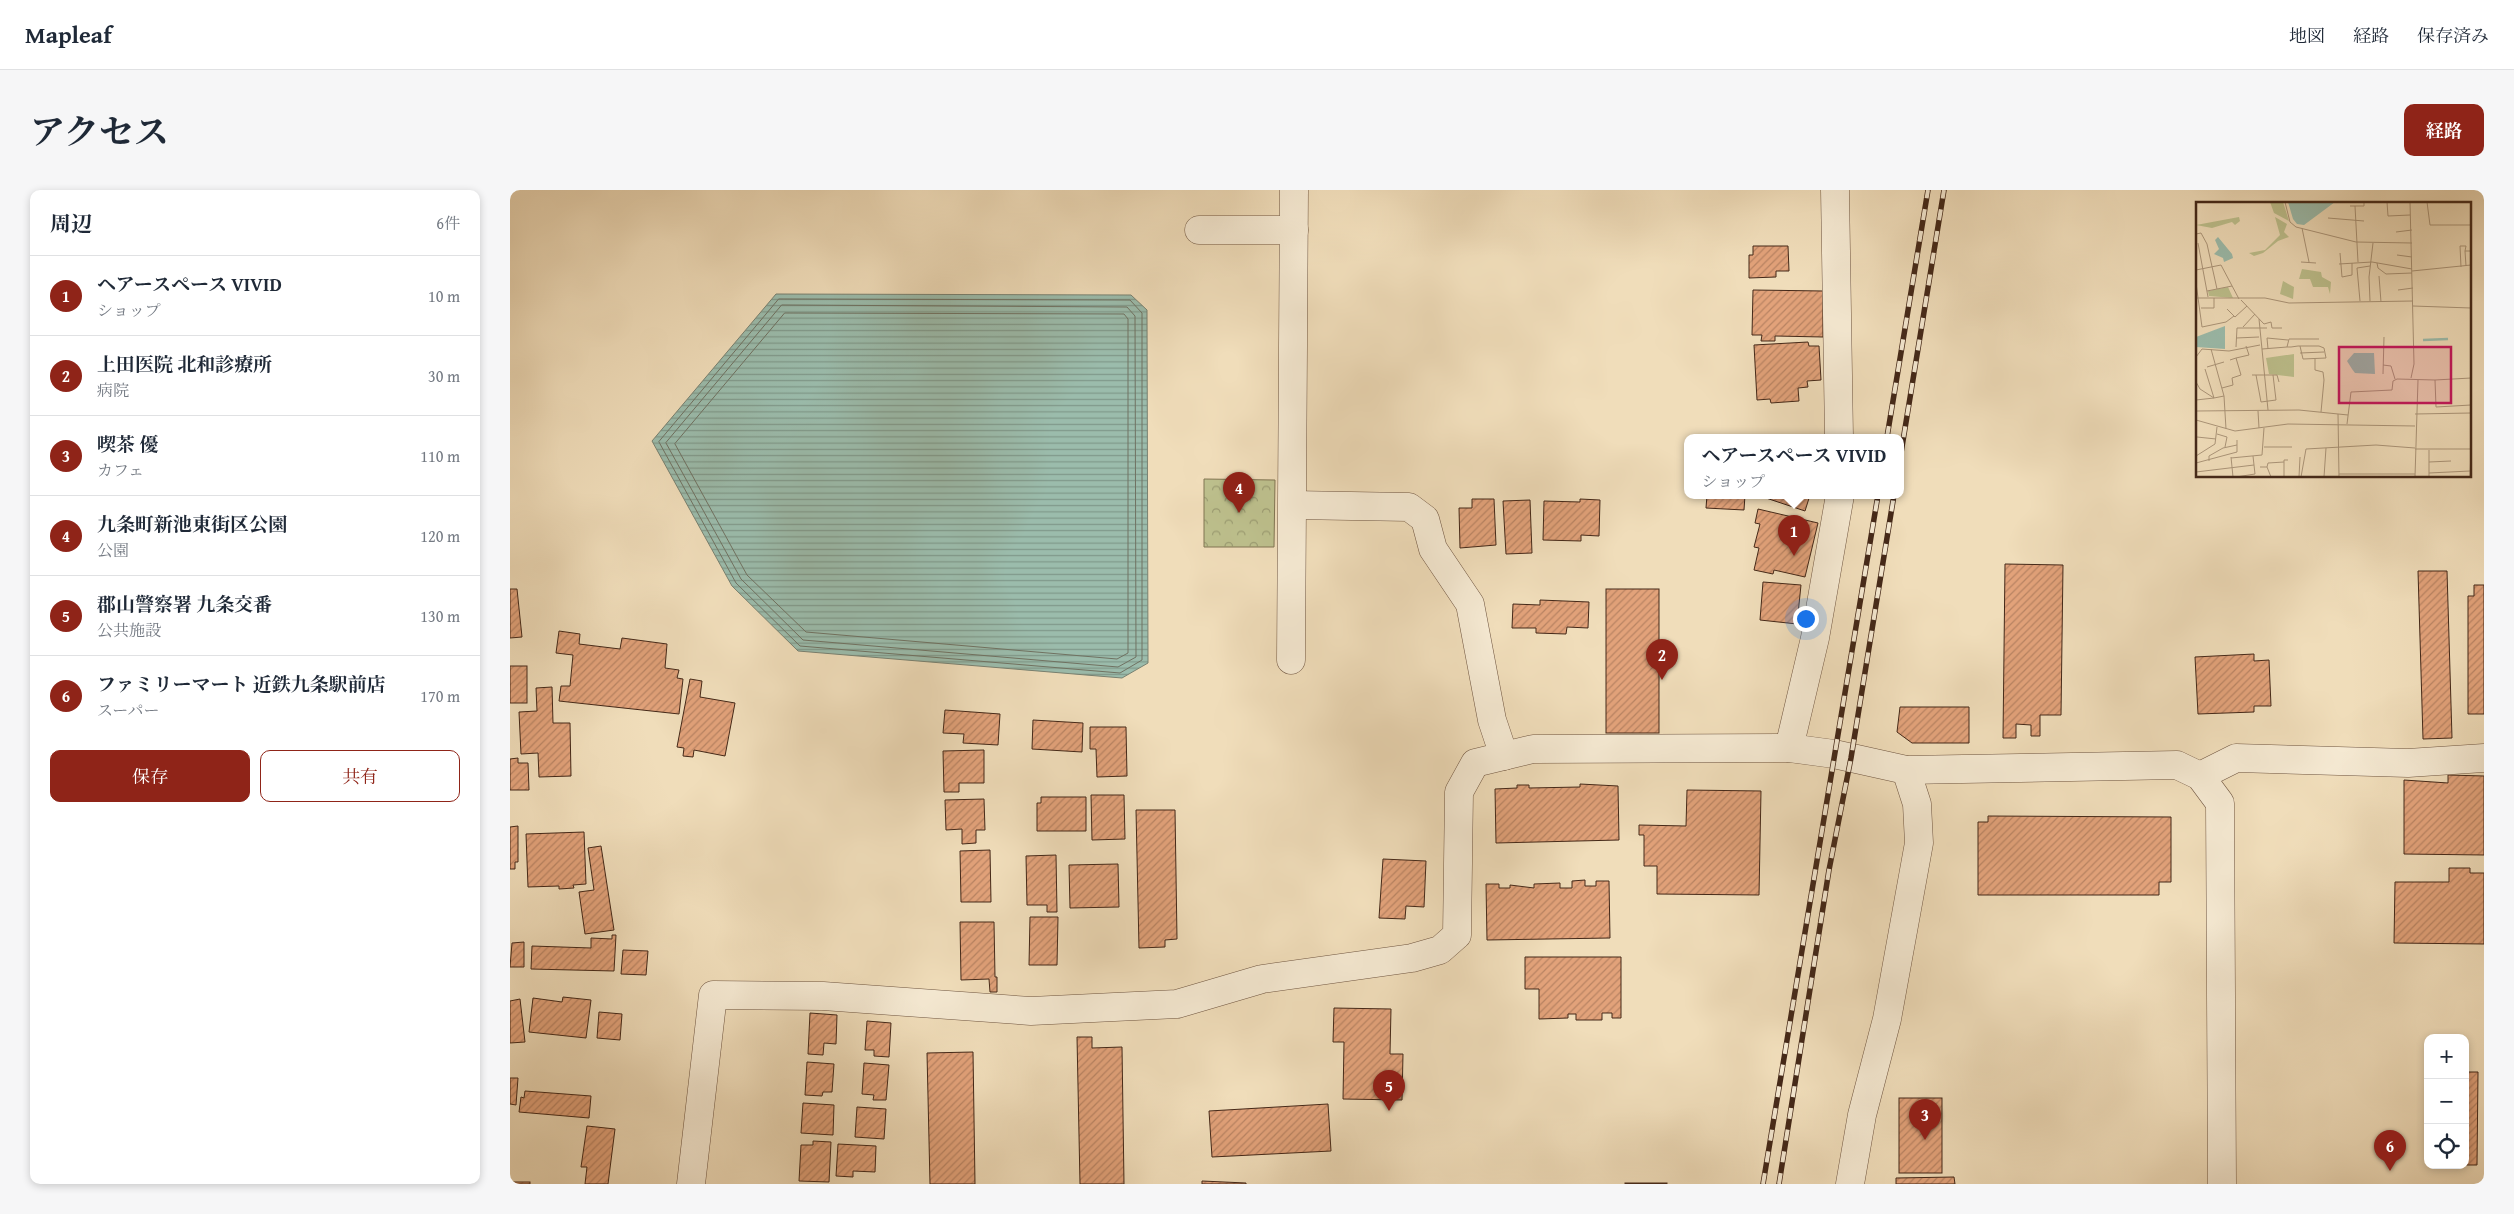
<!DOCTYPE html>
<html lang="ja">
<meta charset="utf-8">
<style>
body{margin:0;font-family:"Gentium Book Plus","Noto Serif JP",serif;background:#f6f6f7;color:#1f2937}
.controls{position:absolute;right:15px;bottom:15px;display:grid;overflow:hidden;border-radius:10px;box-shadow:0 2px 8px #0003}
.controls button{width:45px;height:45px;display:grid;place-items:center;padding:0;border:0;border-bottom:1px solid #e0e1e3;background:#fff;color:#1f2937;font:25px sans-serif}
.you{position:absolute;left:1295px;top:428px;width:18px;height:18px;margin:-12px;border:4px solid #fff;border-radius:50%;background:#1a73e8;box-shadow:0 0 0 8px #1a73e833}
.badge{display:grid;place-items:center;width:32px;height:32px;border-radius:50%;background:#8f2418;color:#fff;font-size:16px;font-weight:700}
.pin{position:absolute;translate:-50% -41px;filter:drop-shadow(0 1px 2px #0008)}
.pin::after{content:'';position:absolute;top:26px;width:18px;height:15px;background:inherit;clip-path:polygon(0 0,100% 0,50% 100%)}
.popup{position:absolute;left:1174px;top:244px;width:220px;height:65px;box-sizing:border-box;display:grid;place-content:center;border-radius:10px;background:#fff;filter:drop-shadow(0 1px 4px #0005);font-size:16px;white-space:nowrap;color:#747a83}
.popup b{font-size:19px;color:#1f2937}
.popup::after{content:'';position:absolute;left:50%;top:100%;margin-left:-10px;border:10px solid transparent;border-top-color:#fff}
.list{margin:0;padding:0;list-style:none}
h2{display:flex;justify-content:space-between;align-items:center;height:65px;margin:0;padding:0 20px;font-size:21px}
h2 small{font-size:16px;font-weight:400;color:#747a83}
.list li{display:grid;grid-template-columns:32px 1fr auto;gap:15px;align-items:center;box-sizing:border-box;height:80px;padding:0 20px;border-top:1px solid #e0e1e3}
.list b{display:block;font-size:19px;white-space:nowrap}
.list p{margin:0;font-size:16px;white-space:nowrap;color:#747a83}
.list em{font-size:16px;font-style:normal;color:#747a83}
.actions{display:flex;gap:10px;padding:15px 20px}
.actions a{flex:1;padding:11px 0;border:1px solid #8f2418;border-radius:10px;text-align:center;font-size:18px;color:#8f2418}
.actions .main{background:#8f2418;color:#fff}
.icon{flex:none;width:28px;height:28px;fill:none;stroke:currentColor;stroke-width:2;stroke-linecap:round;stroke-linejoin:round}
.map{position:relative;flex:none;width:1974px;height:994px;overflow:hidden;border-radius:10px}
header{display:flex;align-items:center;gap:30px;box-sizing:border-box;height:70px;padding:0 25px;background:#fff;border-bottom:1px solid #e0e1e3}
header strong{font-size:24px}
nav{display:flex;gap:28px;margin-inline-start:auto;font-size:18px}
.intro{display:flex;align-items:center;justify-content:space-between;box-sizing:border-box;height:120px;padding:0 30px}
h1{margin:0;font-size:35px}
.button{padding:12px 22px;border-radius:10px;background:#8f2418;color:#fff;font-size:18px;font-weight:700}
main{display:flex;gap:30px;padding:0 30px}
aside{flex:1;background:#fff;border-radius:10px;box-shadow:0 2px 8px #0003}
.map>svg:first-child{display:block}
</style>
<header>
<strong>Mapleaf</strong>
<nav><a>地図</a><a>経路</a><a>保存済み</a></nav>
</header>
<div class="intro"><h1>アクセス</h1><a class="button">経路</a></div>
<main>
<aside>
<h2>周辺<small>6件</small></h2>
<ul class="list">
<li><span class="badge">1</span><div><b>ヘアースペース VIVID</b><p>ショップ</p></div><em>10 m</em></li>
<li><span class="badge">2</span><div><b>上田医院 北和診療所</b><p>病院</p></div><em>30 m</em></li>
<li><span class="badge">3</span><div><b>喫茶 優</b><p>カフェ</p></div><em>110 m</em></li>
<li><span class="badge">4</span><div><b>九条町新池東街区公園</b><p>公園</p></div><em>120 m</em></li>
<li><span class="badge">5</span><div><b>郡山警察署 九条交番</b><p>公共施設</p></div><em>130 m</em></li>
<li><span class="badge">6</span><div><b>ファミリーマート 近鉄九条駅前店</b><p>スーパー</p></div><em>170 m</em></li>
</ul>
<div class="actions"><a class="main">保存</a><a>共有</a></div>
</aside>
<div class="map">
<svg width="1974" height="994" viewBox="0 0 1974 994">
<defs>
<pattern id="forest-crowns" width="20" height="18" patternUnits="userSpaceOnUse" patternTransform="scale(1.25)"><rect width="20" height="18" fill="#bdc08d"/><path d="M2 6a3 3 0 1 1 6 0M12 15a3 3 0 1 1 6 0" fill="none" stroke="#9b9c72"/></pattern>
<pattern id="water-rules" width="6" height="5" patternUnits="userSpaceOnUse" patternTransform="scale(1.25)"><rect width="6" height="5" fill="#9bbcac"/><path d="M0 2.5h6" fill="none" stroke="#80998b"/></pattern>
<pattern id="building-hatch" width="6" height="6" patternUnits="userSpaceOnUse" patternTransform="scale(1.25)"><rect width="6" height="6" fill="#e2a27a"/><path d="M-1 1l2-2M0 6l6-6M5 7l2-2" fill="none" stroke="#b98463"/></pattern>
</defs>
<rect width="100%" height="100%" fill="#f0ddba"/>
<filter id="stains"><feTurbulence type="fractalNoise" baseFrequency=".004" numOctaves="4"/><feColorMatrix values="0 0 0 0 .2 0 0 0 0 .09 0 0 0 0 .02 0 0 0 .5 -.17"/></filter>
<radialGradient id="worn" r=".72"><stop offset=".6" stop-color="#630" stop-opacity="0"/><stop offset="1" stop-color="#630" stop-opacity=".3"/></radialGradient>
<path fill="url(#forest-crowns)" stroke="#807452" d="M694 289 765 290 764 357H694Z"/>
<path fill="url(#water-rules)" stroke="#788171" d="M266 104 621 105 637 120 638 473 612 488 288 461 222 396 142 251Z"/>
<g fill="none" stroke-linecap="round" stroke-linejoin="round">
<g stroke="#707262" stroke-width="1">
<path d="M269 109 620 110 632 123V470L610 483 290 456 226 393 149 252Z"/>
<path d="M272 115 617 117 625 126 626 467 608 477 293 450 231 389 156 253Z"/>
<path d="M275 123 614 124 618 129V463L607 469 296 442 237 385 165 254Z"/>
</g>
</g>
<g fill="url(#building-hatch)" stroke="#442818">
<path d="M1243 56H1278L1279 81H1266V87L1239 88V65H1243Z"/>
<path d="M1243 100 1313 101V147L1265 146V151H1251L1252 145H1242Z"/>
<path d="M1298 152 1299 156H1309L1311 190 1297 191 1298 197 1288 198 1289 211 1261 213 1260 209 1247 210 1244 155Z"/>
<path d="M1197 305H1235L1234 320 1196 318Z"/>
<path d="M1247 305H1300L1295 321Z"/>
<path d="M962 309H984L986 355 950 358 949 318H962Z"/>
<path d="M1070 309 1090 310 1089 346 1071 345V351L1033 350 1034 311 1070 312Z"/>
<path d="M1020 310 1022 363 996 364 993 311Z"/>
<path d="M1248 319 1308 333 1295 387 1264 380 1263 384 1244 380 1249 358 1244 357 1250 334 1245 333Z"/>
<path d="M1495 374 1553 375 1551 525H1530V546H1521V535L1506 534V548H1493Z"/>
<path d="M1908 381H1937L1942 548 1913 549Z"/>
<path d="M1253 392 1291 395 1287 434 1250 430Z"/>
<path d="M1964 395H1974V524H1958V406H1964Z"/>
<path d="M0 399H7L12 447 0 448Z"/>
<rect x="1096" y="399" width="53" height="144"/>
<path d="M1030 410 1079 412 1078 438 1057 437 1056 444 1026 443V438H1002L1003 414 1030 415Z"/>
<path d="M49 441 70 444 69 454 110 459 112 448 157 454 155 478 169 480 167 488 173 489 169 524 49 511 51 496H60L63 465 46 463Z"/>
<path d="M1744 464V471L1759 470 1761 516H1744V522L1688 524 1685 467Z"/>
<rect x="0" y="476" width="17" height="37"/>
<path d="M180 489 192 491 190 507 225 513 215 566 184 560 183 567 173 566 174 558 167 557Z"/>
<path d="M42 497 43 533H60L61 586 29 587 28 563 11 564 9 522 27 521 26 498Z"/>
<path d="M1390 517H1459V553H1402L1387 542Z"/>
<path d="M435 520 490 524 488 555 453 553 454 544 433 543Z"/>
<path d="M523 530 573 533 572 562 522 559Z"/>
<path d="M580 537H616L617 586 587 587 586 559H580Z"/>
<path d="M474 560V593H449V602H434L433 561Z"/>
<path d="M8 568V573H18L19 600H0V569Z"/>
<path d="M1938 585 1974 586V665L1894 664V590L1938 593Z"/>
<path d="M1070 594 1108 596 1109 650 986 653 985 599 1007 598V595H1019V598L1070 597Z"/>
<path d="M1177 600 1251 601 1249 705 1147 704V676H1134V645H1129V635L1176 636Z"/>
<path d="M581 605H614L615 649 582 650Z"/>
<path d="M531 607H576V641H527V613H531Z"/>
<path d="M474 609 475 640H466V653L452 654V639L436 640 435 610Z"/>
<path d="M626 620H665L667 749 655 750V757L629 758Z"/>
<path d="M1478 626 1661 627V692H1649V705H1468V632H1478Z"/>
<path d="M8 636V672H5V679H0V637Z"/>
<path d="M74 642 76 694 63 695 64 698 49 699V696L18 697 16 644Z"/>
<path d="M91 656 104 740 75 744 69 702 84 700 78 658Z"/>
<path d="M480 660 481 712H451L450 661Z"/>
<path d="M546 665 547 722H537V715H517L516 666Z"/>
<path d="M873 669 916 671 914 717 896 716 895 729 869 728Z"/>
<path d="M608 674 609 717 560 718 559 675Z"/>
<path d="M1939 678H1960V683H1974V754L1884 753 1885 692H1939Z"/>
<path d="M1075 690V696H1086V691H1099L1100 748 977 750 976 694H989V698H1000V695L1024 698V694L1050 693V698H1062V691Z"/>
<path d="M520 727H548L547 775H519Z"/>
<path d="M450 732H484L485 787H487V802H480L479 789 451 790Z"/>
<path d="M102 745H106L104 781 21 779 22 756 81 758V748L102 749Z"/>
<path d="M14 752V777H0L2 753Z"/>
<path d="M113 760 138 761 136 785 111 784Z"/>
<path d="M1015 767H1111V828H1102V823H1092V830H1066V824H1058V828L1029 829V799H1015Z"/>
<path d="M53 807 81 810 76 848 19 842 23 808 52 812Z"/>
<path d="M10 809 15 852 0 853V811Z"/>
<path d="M824 818 881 819 880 864H893L892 910 833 909 834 852H823Z"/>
<path d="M89 822 112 824 110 850 87 848Z"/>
<path d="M300 823 327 825 326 854 314 853 313 865 298 864Z"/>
<path d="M357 831 381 833 379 867 364 866V860H355Z"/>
<path d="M567 847H582V858L612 857 614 994H570Z"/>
<path d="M463 862 465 994H420L417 863Z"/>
<path d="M297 872 324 874 322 902H313L312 906 295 905Z"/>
<path d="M354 873 379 875 376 910H363L364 905 352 904Z"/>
<path d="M1955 882H1968L1967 975H1955Z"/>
<path d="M0 888H8L6 915 0 914Z"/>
<path d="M15 901 81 906 79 928 9 922 11 907 14 908Z"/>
<rect x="1389" y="908" width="43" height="75"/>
<path d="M293 913 324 915 323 945 291 943Z"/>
<path d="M818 914 821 961 702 967 699 921Z"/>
<path d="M347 917 376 919 374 949 345 947Z"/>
<path d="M77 936 105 939 98 994H75L77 977H71Z"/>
<path d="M303 951 321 952 319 992 289 991 291 955H303Z"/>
<path d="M328 954 366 956 365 982 343 981V987L326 986Z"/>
<path d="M1444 987 1445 994H1386V988Z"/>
<path d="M692 991 736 993V994H692Z"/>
<rect x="0" y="992" width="20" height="2"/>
<rect x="1115" y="993" width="42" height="1"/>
</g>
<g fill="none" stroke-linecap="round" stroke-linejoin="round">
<g stroke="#6f5540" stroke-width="29">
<g id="minor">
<path d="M1325 0 1329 247"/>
<path d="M689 40H784"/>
<path d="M783 315 899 317 915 329 923 359 960 414 982 530 994 566"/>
<path d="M781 470 784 0"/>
<path d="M1279 558 1305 448 1330 305"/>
<path d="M1690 586 1726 568 1898 573 1974 568"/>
<path d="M181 994 203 805 313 806 521 821 667 814 752 789 902 768 930 760 947 745 949 602 965 573 1023 559 1279 558 1324 564 1396 580 1667 575 1690 586 1710 613 1712 994"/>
<path d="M1340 994 1352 925 1377 829 1409 653 1407 614 1396 580"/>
</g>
</g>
<use href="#minor" stroke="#f5e9d2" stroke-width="28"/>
<g stroke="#442818" stroke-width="5.5">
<g id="rail">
<path d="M1377 247 1418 0"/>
<path d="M1390 269 1434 0"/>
<path d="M1253 994 1368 305"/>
<path d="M1269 994 1319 680 1341 568 1384 305"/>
</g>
</g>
<use href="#rail" stroke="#f5e9d2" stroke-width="4" stroke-dasharray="11" stroke-linecap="butt"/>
</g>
<g transform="translate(1686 12)">
<rect width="275" height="275" fill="#f0ddba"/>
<path d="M79 15 91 22 88 30 93 35 82 39 67 51 58 54 53 51 69 48 84 33Z" fill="#bdc08d"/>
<path d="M74 0H87L93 19 78 11ZM43 15 44 19 39 23 36 20 16 26 0 23ZM106 67 125 70 126 75 135 80 134 92 132 85H117L114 77H103Z" fill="#bdc08d"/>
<path d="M87 79 98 85 97 97 84 92ZM32 85 37 96 13 94 12 89ZM98 152V175L73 172 70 156Z" fill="#bdc08d"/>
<path d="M92 0H139L108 23 101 22 97 17ZM22 35 36 52 37 56 28 60 27 56 18 52 23 47 19 38ZM29 124V147L0 145V135ZM158 151H178L179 172 159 171 156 167 151 159Z" fill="#9bbcac"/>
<path fill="none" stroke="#9bbcac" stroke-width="2.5" d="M227 138 252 137"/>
<path fill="none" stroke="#ab9579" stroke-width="1" d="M89 0 94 20 100 25 160 40 216 41M191 0 192 14 214 13M214 0 218 162 215 176M231 0 234 23H275M154 4H168V0M159 4 162 60M132 16 168 19M106 26 113 60M200 30 216 28M0 32 5 31 11 42 21 87M2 41 12 95M144 51 146 75 156 73V61M201 53 216 55M105 60 120 61M176 60 216 67M181 61 182 66 190 72 216 71M143 62 176 60M270 64 269 49H275M265 65 264 44H270L269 49M0 68 25 63 43 97M216 69 275 63M183 74 185 100M0 81 6 125 30 120 38 114M202 88 217 86M11 89 36 84M0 96H69L93 101 217 99M45 98 68 122 75 120 76 126H86M164 99 161 66 174 64M174 99 173 75 177 41M217 104 275 106M5 106H18V96M31 107 39 115 51 104M63 117 72 208M47 125 59 112M40 136 63 135M40 145 41 126H71M91 145 93 137H123M15 147 28 194 30 227M66 147 91 145H95L102 144H123L128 146 130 156 107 157 104 144M72 147 71 136 92 138M104 151 128 150M0 155 6 147 33 149 64 143M40 156 53 153 50 144M119 157V168L127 170 128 178 125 210M187 163 195 164 199 177M11 165 28 160M187 172 188 135M56 173H81L83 180M60 173 65 200 80 198 77 173M239 178 275 176M0 180 4 187 18 196 28 194M26 186 37 183 36 176 45 173 40 156 34 158M0 198 18 196 9 167M0 209 103 208 152 213M62 209 63 226M142 212 143 275M219 212 275 211M0 218 39 229 92 222 219 224M151 222 155 190 196 188 197 179 201 177 239 178 240 205 275 203M21 232 31 235 29 245M1 235 20 237M68 245H96M219 247H274M233 248V271M0 254 19 242 21 225M35 255 37 275M35 256 66 253 68 226M13 259V254L27 246 41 243M233 260 255 259M0 261 41 250V238M64 265H71L75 275M71 265 72 261 88 260M0 270 58 263M143 272H219M40 275 59 272 57 254M88 275V258H92M103 275 104 255M105 275 110 247 180 243 219 246M128 275 130 246M219 275 222 178M233 275V271L274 269M274 275 275 247"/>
<path fill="#c2185b" fill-opacity="0.15" stroke="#c2185b" stroke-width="2.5" d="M143 145H255V201H143Z"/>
<rect width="275" height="275" fill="none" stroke="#442818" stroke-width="2.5"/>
</g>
<rect width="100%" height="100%" filter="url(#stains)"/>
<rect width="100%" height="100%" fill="url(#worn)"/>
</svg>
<div class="controls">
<button>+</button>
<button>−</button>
<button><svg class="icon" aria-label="locate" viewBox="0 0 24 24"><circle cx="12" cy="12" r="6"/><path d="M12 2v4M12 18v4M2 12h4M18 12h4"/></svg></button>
</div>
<div class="you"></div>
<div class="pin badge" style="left:1284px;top:366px">1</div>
<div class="popup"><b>ヘアースペース VIVID</b>ショップ</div>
<div class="pin badge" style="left:1152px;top:490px">2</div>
<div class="pin badge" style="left:1415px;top:950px">3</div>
<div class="pin badge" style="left:729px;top:323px">4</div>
<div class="pin badge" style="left:879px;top:921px">5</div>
<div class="pin badge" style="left:1880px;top:981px">6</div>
</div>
</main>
